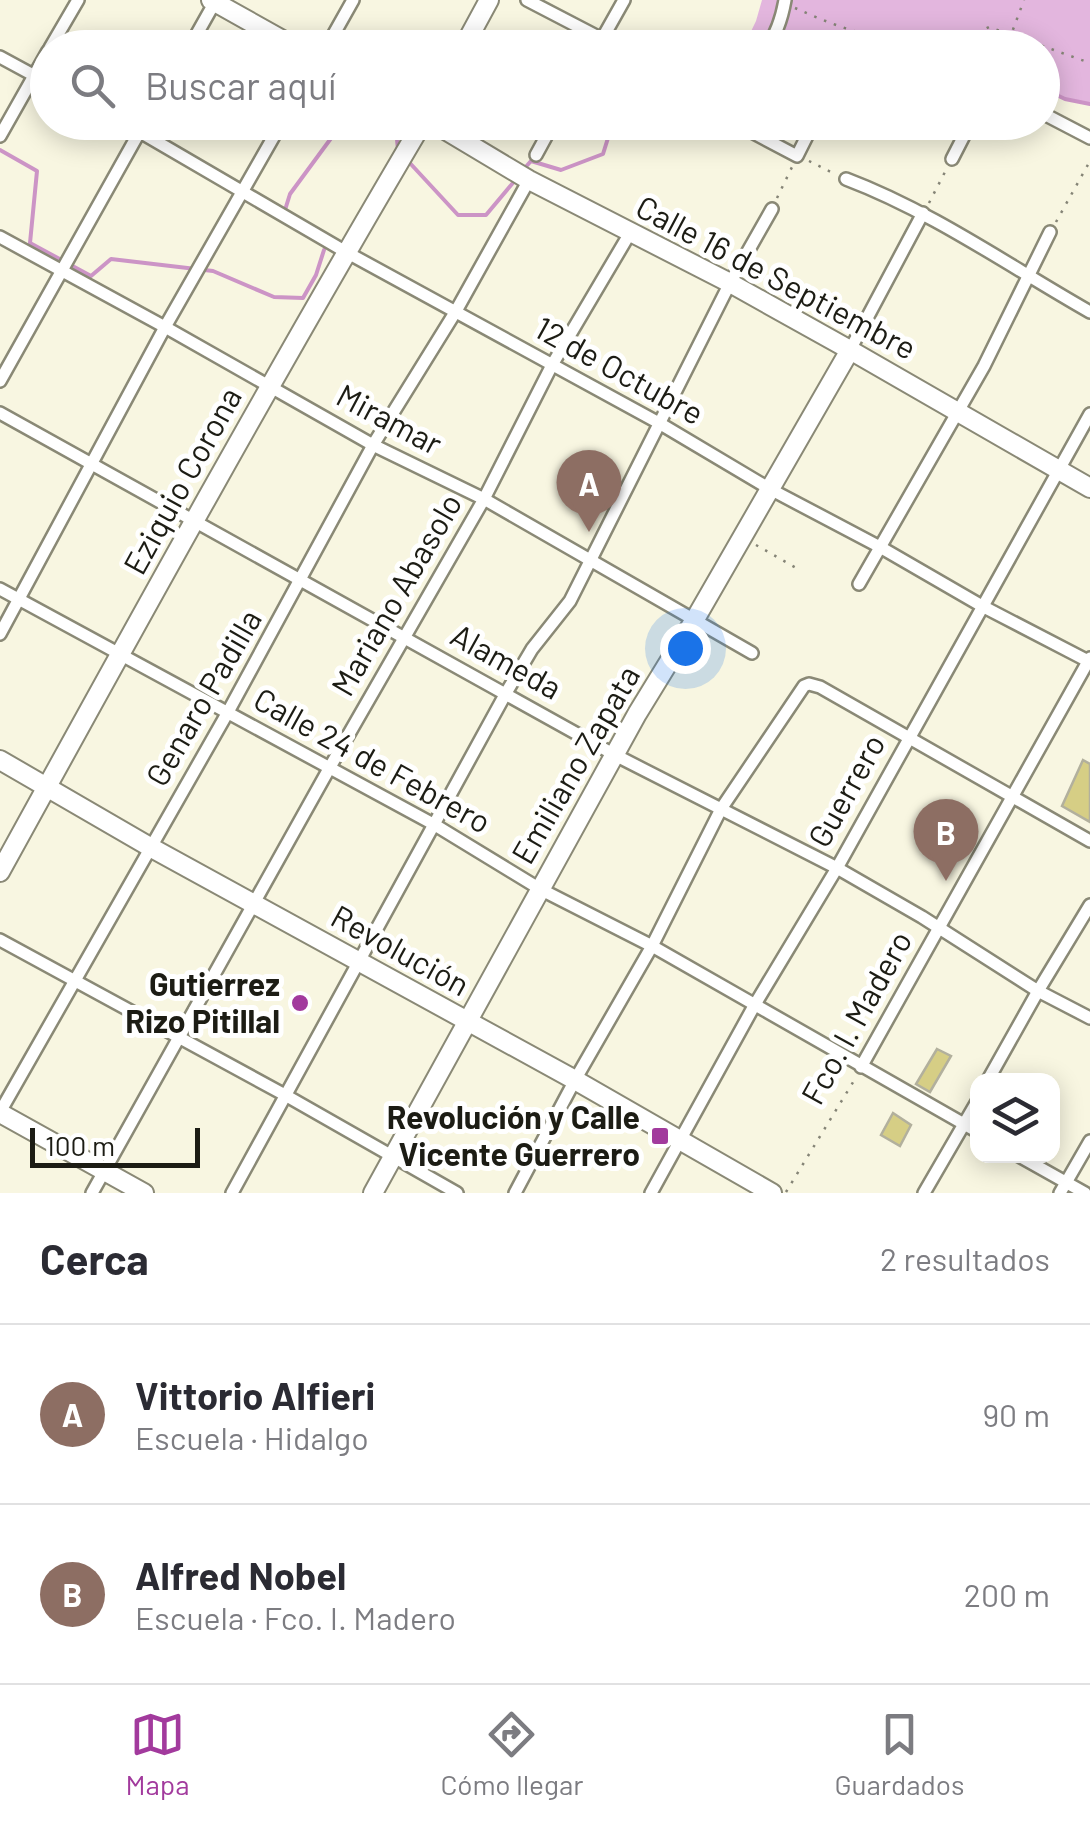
<!DOCTYPE html>
<html lang="es">
<meta charset="utf-8">
<style>
body{margin:0;font-family:Barlow,sans-serif;background:#f2f2f3;color:#2b2b33}
.controls{position:absolute;right:30px;bottom:30px;display:grid;overflow:hidden;border-radius:20px;box-shadow:0 5px 25px #0003}
.controls button{width:90px;height:90px;display:grid;place-items:center;padding:0;border:0;border-bottom:2px solid #e1e1e2;background:#fff;color:#2b2b33;font:50px sans-serif}
.scale{position:absolute;left:30px;bottom:25px;width:170px;box-sizing:border-box;padding-left:10px;border:5px solid #1c1c14;border-top:0;font-size:28px;line-height:35px;white-space:nowrap;color:#1c1c14;-webkit-text-stroke:8px #fff;paint-order:stroke}
.you{position:absolute;left:685px;top:648px;width:35px;height:35px;margin:-25px;border:8px solid #fff;border-radius:50%;background:#1a73e8;box-shadow:0 0 0 15px #1a73e833}
.badge{display:grid;place-items:center;width:65px;height:65px;border-radius:50%;background:#a23a9d;color:#fff;font-size:32px;font-weight:700}
.pin{position:absolute;translate:-50% -82px;filter:drop-shadow(0 2px 5px #0008)}
.pin::after{content:'';position:absolute;top:52px;width:35px;height:30px;background:inherit;clip-path:polygon(0 0,100% 0,50% 100%)}
.list{margin:0;padding:0;list-style:none}
h2{display:flex;justify-content:space-between;align-items:center;height:130px;margin:0;padding:0 40px;font-size:42px}
h2 small{font-size:32px;font-weight:400;color:#7c7c81}
.list li{display:grid;grid-template-columns:65px 1fr auto;gap:30px;align-items:center;box-sizing:border-box;height:180px;padding:0 40px;border-top:2px solid #e1e1e2}
.list b{display:block;font-size:38px;white-space:nowrap}
.list p{margin:0;font-size:32px;white-space:nowrap;color:#7c7c81}
.list em{font-size:32px;font-style:normal;color:#7c7c81}
.icon{flex:none;width:55px;height:55px;fill:none;stroke:currentColor;stroke-width:2;stroke-linecap:round;stroke-linejoin:round}
.map{position:relative;flex:none;width:1090px;height:1193px;overflow:hidden}
.search{position:absolute;background:#fff;box-shadow:0 5px 25px #0003;left:30px;right:30px;top:30px;height:110px;display:flex;align-items:center;gap:25px;box-sizing:border-box;padding:0 35px;border-radius:55px;color:#7c7c81;font-size:38px}
.sheet{height:490px;background:#fff}
nav{display:flex;justify-content:space-around;align-items:center;box-sizing:border-box;height:140px;border-top:2px solid #e1e1e2;background:#fff;font-size:28px;color:#7c7c81}
nav a{display:grid;justify-items:center;gap:5px}
nav .on{color:#a23a9d}
.map>svg:first-child{display:block}
</style>
<div class="map">
<svg width="1090" height="1193" viewBox="0 0 1090 1193">
<rect width="100%" height="100%" fill="#f8f6e1"/>
<path fill="#e3b6de" d="M762 0H1090V104L1065 99 1043 88 1042 48H743L756 21Z"/>
<g fill="none" stroke-linecap="round" stroke-linejoin="round">
<g stroke="#cc94c6" stroke-width="4">
<path d="M934 48H957"/>
<path d="M1042 88 1065 99 1090 104"/>
<path d="M382 122 396 128 398 150"/>
<path d="M0 150 37 171 30 243 91 276 111 259 213 271 274 297 303 298 316 275 324 250"/>
<path d="M408 161 458 215H486L517 178"/>
<path d="M523 170 531 161 561 170 603 154 613 122"/>
<path d="M288 212 285 210 290 194 343 122"/>
</g>
</g>
<g fill="#d6ce85" stroke="#b2b09d" stroke-width="2.5">
<path d="M1083 760 1090 764V822L1062 806Z"/>
<path d="M937 1049 951 1056 930 1092 916 1084Z"/>
<path d="M893 1113 911 1125 900 1146 881 1135Z"/>
</g>
<g fill="none" stroke-linecap="round" stroke-linejoin="round">
<g stroke="#8a8976" stroke-width="16">
<g id="street">
<path d="M527 0 602 39 609 48"/>
<path d="M50 48 78 0"/>
<path d="M189 48 216 0"/>
<path d="M326 48 353 0"/>
<path d="M597 48 624 0"/>
<path d="M766 48C777 34 782 17 785 0"/>
<path d="M0 57 48 83"/>
<path d="M1042 113 1090 138"/>
<path d="M123 122 346 252 659 423 770 489 880 547 982 606 1090 662"/>
<path d="M733 122 797 156 814 122"/>
<path d="M0 136 48 51"/>
<path d="M536 155 554 122"/>
<path d="M952 159 971 122"/>
<path d="M846 179C933 212 1009 266 1090 312"/>
<path d="M0 237 165 327 373 445 484 499 752 653"/>
<path d="M850 350 923 213"/>
<path d="M0 381 145 122"/>
<path d="M0 413 615 755 837 868 922 917 1038 991 1090 1018"/>
<path d="M859 584 984 366 1050 232"/>
<path d="M0 589 435 825 540 889 652 946 978 1132"/>
<path d="M0 634 165 327 282 122"/>
<path d="M0 940 285 1095 457 1193"/>
<path d="M861 1067 1090 658"/>
<path d="M988 1080 1038 991 1090 905"/>
<path d="M0 1112 228 712 373 445 456 311 529 180"/>
<path d="M1019 1156 1085 1193"/>
<path d="M92 1193 330 767 484 499 552 365 630 233"/>
<path d="M232 1193 506 693 532 649 570 601 730 283 772 209"/>
<path d="M515 1193 575 1080 652 946 721 809 804 686 809 684 820 687 1090 841"/>
<path d="M651 1193 754 1006 837 868 1090 414"/>
<path d="M924 1193 978 1100"/>
<path d="M1060 1193 1090 1141"/>
</g>
</g>
<g stroke="#8a8976" stroke-width="22">
<g id="secondary">
<path d="M211 0 297 48"/>
<path d="M463 48 489 0"/>
<path d="M432 122 529 180 730 283 850 350 1090 488"/>
<path d="M0 760 150 847 575 1080 772 1193"/>
<path d="M0 872C138 621 277 369 423 122"/>
<path d="M0 1113 144 1193"/>
<path d="M373 1193 637 714 694 621 850 350"/>
</g>
</g>
<g stroke="#858476" stroke-width="2.5" stroke-dasharray="2.5 8" stroke-linecap="butt">
<path d="M795 8C855 35 926 60 989 27L1011 35 1024 0"/>
<path d="M1012 35 1090 63"/>
<path d="M809 161 837 175"/>
<path d="M777 198 793 165"/>
<path d="M929 203 946 170"/>
<path d="M1056 222 1090 161"/>
<path d="M756 545 798 569"/>
<path d="M786 1192 855 1079"/>
</g>
<use href="#street" stroke="#fff" stroke-width="11"/>
<use href="#secondary" stroke="#fff" stroke-width="18"/>
</g>
<g fill="#a23a9d" stroke="#fff" stroke-width="4">
<circle cx="300" cy="1003" r="10"/>
<rect x="650" y="1126" width="20" height="20" rx="5"/>
</g>
<g text-anchor="middle" stroke-width="10" stroke-linejoin="round" paint-order="stroke">
<g font-size="32" fill="#1c1c14" stroke="#fff">
<text transform="translate(776 278) rotate(28)" y="11">Calle 16 de Septiembre</text>
<text transform="translate(619 371) rotate(29)" y="11">12 de Octubre</text>
<text transform="translate(389 420) rotate(28)" y="11">Miramar</text>
<text transform="translate(183 481) rotate(-61)" y="11">Eziquio Corona</text>
<text transform="translate(397 595) rotate(-60)" y="11">Mariano Abasolo</text>
<text transform="translate(506 662) rotate(29)" y="11">Alameda</text>
<text transform="translate(204 698) rotate(-60)" y="11">Genaro Padilla</text>
<text transform="translate(372 761) rotate(29)" y="11">Calle 24 de Febrero</text>
<text transform="translate(576 765) rotate(-60)" y="11">Emiliano Zapata</text>
<text transform="translate(847 791) rotate(-61)" y="11">Guerrero</text>
<text transform="translate(400 951) rotate(29)" y="11">Revolución</text>
<text transform="translate(857 1018) rotate(-61)" y="11">Fco. I. Madero</text>
</g>
<g font-size="32" font-weight="bold" fill="#1c1c14" stroke="#fff" text-anchor="end">
<text x="280" y="996">Gutierrez<tspan x="280" dy="37">Rizo Pitillal</tspan></text>
<text x="640" y="1129">Revolución y Calle<tspan x="640" dy="37">Vicente Guerrero</tspan></text>
</g>
</g>
</svg>
<div class="controls">
<button><svg class="icon" aria-label="layers" viewBox="0 0 24 24"><path d="M12 4l9 5-9 5-9-5zM3 14l9 5 9-5"/></svg></button>
</div>
<div class="scale">100 m</div>
<div class="you"></div>
<div class="pin badge" style="left:589px;top:532px;background:#8d6e63">A</div>
<div class="pin badge" style="left:946px;top:881px;background:#8d6e63">B</div>
<div class="search"><svg class="icon" aria-label="search" viewBox="0 0 24 24"><circle cx="10" cy="10" r="6"/><path d="M15 15l6 6"/></svg>Buscar aquí</div>
</div>
<section class="sheet">
<h2>Cerca<small>2 resultados</small></h2>
<ul class="list">
<li><span class="badge" style="background:#8d6e63">A</span><div><b>Vittorio Alfieri</b><p>Escuela · Hidalgo</p></div><em>90 m</em></li>
<li><span class="badge" style="background:#8d6e63">B</span><div><b>Alfred Nobel</b><p>Escuela · Fco. I. Madero</p></div><em>200 m</em></li>
</ul>
</section>
<nav>
<a class="on"><svg class="icon" aria-label="map" viewBox="0 0 24 24"><path d="M3 6l6-2 6 2 6-2v14l-6 2-6-2-6 2zM9 4v14M15 6v14"/></svg>Mapa</a>
<a><svg class="icon" aria-label="directions" viewBox="0 0 24 24"><path d="M12 3l9 9-9 9-9-9zM9 14v-3h6M13 9l2 2-2 2"/></svg>Cómo llegar</a>
<a><svg class="icon" aria-label="saved" viewBox="0 0 24 24"><path d="M7 4h10v16l-5-4-5 4z"/></svg>Guardados</a>
</nav>
